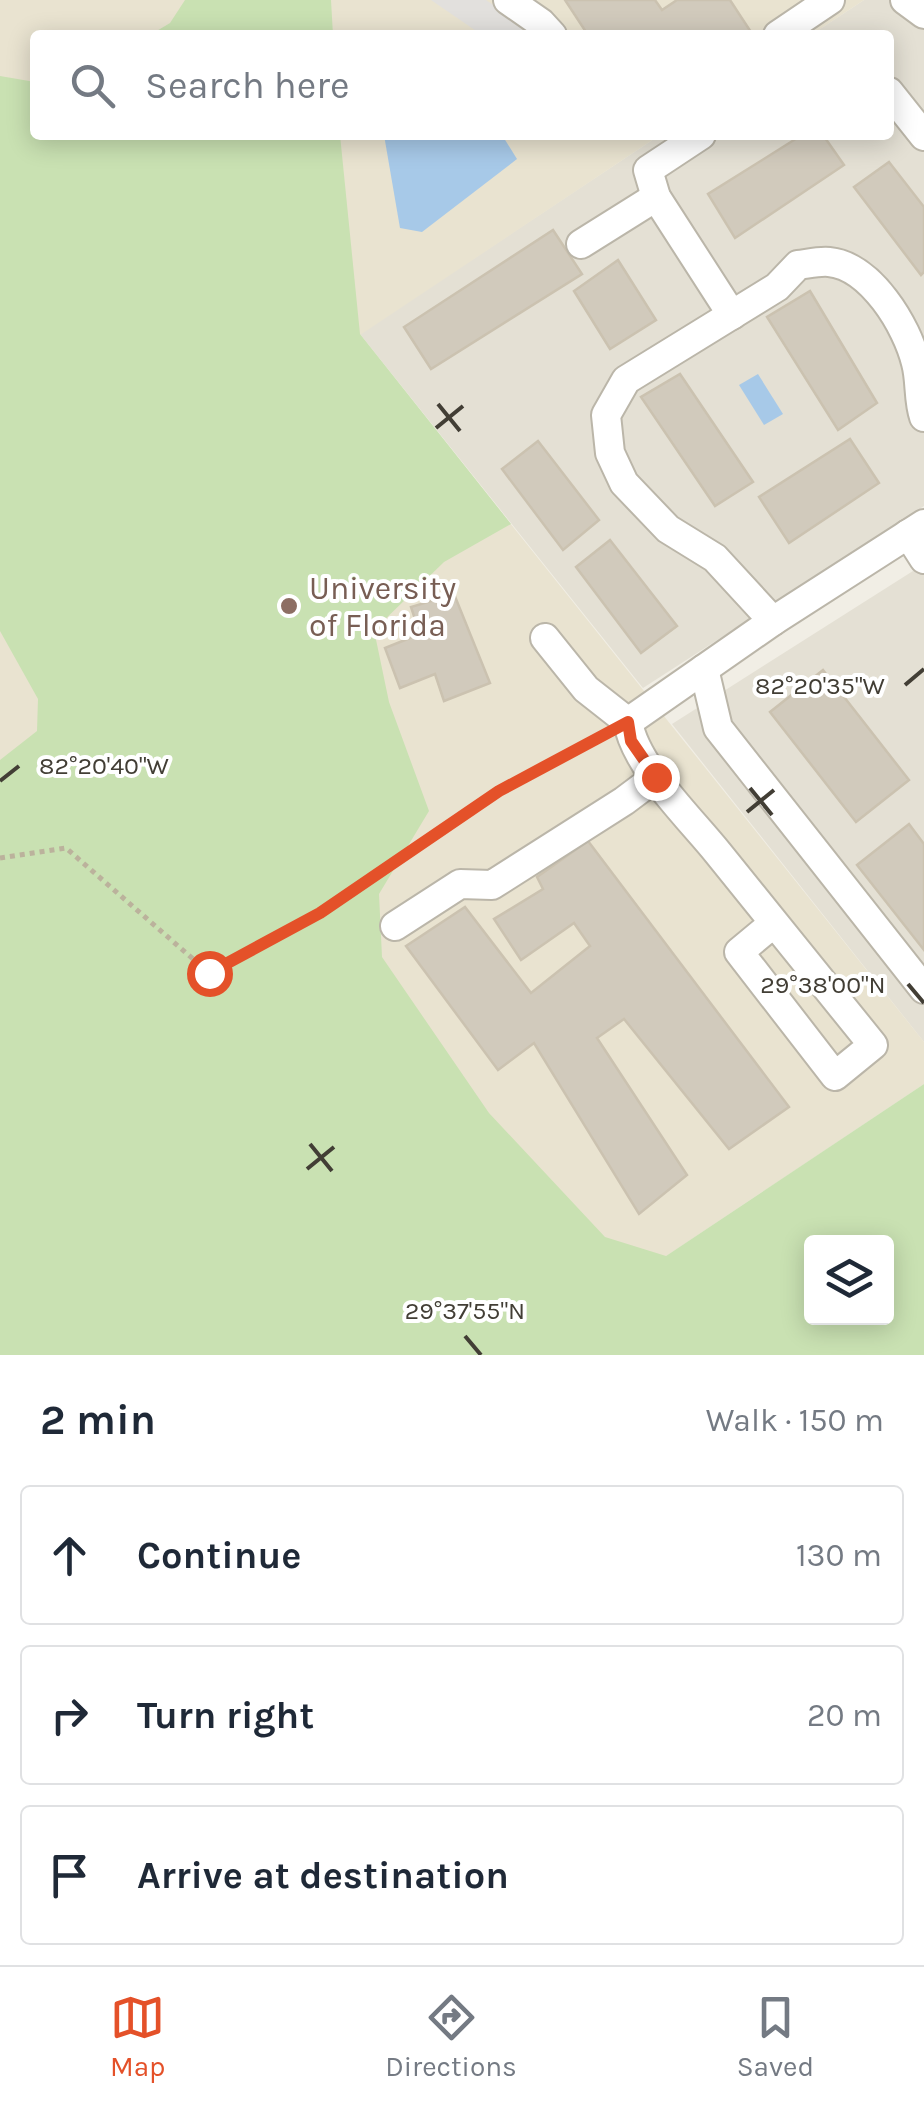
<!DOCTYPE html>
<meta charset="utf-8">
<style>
body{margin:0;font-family:Karla,sans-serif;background:#f6f6f7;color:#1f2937}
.controls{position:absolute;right:30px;bottom:30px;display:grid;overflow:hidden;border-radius:10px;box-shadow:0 5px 25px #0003}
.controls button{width:90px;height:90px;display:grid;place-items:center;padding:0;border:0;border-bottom:2px solid #e0e1e3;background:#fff;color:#1f2937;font:50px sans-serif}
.stop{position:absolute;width:30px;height:30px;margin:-22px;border:8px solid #e45129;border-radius:50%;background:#fff}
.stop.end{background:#e45129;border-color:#fff;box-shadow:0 2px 10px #0008}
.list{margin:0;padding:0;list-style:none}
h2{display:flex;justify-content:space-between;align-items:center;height:130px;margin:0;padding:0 40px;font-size:42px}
h2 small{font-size:32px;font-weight:400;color:#747a83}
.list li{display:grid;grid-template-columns:65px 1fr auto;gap:30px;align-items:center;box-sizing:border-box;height:140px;margin:0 20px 20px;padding:0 20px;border:2px solid #e0e1e3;border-radius:10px}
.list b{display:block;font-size:38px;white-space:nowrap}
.list em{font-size:32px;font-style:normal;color:#747a83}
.icon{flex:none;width:55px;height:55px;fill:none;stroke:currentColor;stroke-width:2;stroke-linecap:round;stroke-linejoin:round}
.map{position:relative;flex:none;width:924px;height:1355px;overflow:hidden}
.search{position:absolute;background:#fff;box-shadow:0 5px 25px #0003;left:30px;right:30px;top:30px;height:110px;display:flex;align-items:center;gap:25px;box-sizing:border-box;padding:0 35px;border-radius:10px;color:#747a83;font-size:38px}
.sheet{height:610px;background:#fff}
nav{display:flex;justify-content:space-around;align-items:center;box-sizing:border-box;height:140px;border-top:2px solid #e0e1e3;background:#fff;font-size:28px;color:#747a83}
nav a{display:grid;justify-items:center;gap:5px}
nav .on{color:#e45129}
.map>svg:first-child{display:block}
</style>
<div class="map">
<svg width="924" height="1355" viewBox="0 0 924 1355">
<rect width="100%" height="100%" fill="#f1eee5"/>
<g fill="#e4e0d4">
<path d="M864 0H924V506L643 688 360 334 660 135H889V35H811Z"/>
<path d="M924 564V1042L672 724Z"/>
</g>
<path fill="#e9e3d0" d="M0 0H864L811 35H35V135H660L360 335 924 1042V1084L518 1355H0Z"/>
<g fill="#c9e1b2" fill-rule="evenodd">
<path d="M185 0H331L333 35H150L170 23Z"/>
<path d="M0 76 35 82V135H340L360 334 511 524 444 562 374 630 389 702 429 811 379 894 382 957 489 1113 605 1237 666 1256 924 1084V1355H0V760L37 731 38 699 0 631ZM812 1242H886V1318H812Z"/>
</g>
<path fill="#e2e0dd" d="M431 0H486L538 35H482Z"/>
<g fill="#a7c9e8">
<path d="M384 135H502L517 159 422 232 400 228Z"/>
<path d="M758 374 783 414 764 425 739 385Z"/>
</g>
<g fill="#d1cabc" stroke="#cbc2b0" stroke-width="2.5">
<path d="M565 0H655L662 10 677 0H730L751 32 746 35H588Z"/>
<path d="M802 135H823L844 165 735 238 708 194Z"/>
<path d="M889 162 924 207V272L921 275 854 187Z"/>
<path d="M553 230 582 274 431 369 404 327Z"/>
<path d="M618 260 656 320 610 349 574 291Z"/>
<path d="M810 291 877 403 838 430 767 317Z"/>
<path d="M680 374 753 482 715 506 641 397Z"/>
<path d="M850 439 879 483 789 543 759 497Z"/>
<path d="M538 441 599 520 563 550 502 469Z"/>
<path d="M610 540 677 626 641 653 576 567Z"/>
<path d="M454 594 490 683 444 701 435 674 400 688 385 648 420 634 411 607Z"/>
<path d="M823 670 909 780 856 822 770 712Z"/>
<path d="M909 824 924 844V950L857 865Z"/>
<path d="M588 841 789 1107 729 1149 624 1019 597 1038 687 1175 639 1214 534 1043 498 1070 406 946 465 907 531 993 590 946 574 923 521 960 494 919 543 889 537 877Z"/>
</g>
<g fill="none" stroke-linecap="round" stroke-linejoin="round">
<g stroke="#bbb6a9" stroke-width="32">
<g id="minor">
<path d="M508 0 541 23 552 35"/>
<path d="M905 0 924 14"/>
<path d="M778 35 830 0"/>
<path d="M889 92 924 136"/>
<path d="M701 135 648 170 656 197 732 315"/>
<path d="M581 244 656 197"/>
<path d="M924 417C918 400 921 381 916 363 907 326 871 266 829 262 819 261 807 264 798 265L777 287 626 380 606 415 610 453 624 483 668 529 715 558 773 621 924 524"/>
<path d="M908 534 924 559"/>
<path d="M545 638 586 689 628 722C635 766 690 818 718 853 770 917 821 981 873 1045L835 1076 739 952 774 923"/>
<path d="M704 669 718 728 924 989"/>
<path d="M628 722 773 621"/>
<path d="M395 926 460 884 492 885 624 801 656 777"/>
</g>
</g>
<path stroke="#bbb29c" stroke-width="5" stroke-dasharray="5 5" stroke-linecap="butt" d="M0 858 66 848 209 973 320 913 499 791 603 735"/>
<use href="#minor" stroke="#fff" stroke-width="28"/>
</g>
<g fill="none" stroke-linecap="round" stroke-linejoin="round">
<path stroke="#e45129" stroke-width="12" d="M209 973 320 913 499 791 628 722 631 741 656 777"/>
</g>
<path fill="none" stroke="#423e35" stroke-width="4" d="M438 404 460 431M436 428 463 406M905 685 924 669M0 781 19 766M750 788 772 815M747 812 774 790M908 984 924 1003M310 1144 332 1171M307 1169 334 1147M465 1336 481 1355"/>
<circle fill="#8d6e63" stroke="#fff" stroke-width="4" cx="289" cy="606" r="10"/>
<g text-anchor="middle" stroke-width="8" stroke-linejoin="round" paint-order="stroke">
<g font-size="32" fill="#785e54" stroke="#fff" text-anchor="start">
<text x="309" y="599">University<tspan x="309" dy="37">of Florida</tspan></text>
</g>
</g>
<g font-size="25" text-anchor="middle" fill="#423e35" stroke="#fff" stroke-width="8" stroke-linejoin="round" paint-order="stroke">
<text x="820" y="694">82°20'35"W</text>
<text x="104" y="774">82°20'40"W</text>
<text x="823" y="993">29°38'00"N</text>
<text x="465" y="1319">29°37'55"N</text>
</g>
</svg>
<div class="controls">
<button><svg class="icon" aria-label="layers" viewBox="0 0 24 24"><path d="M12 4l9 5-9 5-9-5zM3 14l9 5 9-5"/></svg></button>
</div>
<div class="stop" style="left:209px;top:973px"></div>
<div class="stop end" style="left:656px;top:777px"></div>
<div class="search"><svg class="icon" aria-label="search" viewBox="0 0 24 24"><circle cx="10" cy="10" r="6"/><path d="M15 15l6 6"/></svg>Search here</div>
</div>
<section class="sheet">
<h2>2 min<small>Walk · 150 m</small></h2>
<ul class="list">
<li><svg class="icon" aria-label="ahead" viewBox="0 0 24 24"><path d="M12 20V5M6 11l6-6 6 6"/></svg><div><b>Continue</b></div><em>130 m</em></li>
<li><svg class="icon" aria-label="right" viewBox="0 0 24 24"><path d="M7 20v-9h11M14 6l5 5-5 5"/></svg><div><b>Turn right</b></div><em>20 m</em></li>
<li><svg class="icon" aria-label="arrive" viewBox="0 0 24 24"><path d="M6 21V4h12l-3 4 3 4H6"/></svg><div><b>Arrive at destination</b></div></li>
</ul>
</section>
<nav>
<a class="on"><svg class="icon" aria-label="map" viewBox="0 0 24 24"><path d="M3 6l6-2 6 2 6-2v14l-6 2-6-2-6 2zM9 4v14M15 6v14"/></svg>Map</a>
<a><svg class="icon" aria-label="directions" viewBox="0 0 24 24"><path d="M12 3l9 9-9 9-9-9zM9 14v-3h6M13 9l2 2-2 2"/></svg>Directions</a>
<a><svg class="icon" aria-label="saved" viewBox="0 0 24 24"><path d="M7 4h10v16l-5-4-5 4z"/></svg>Saved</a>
</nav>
